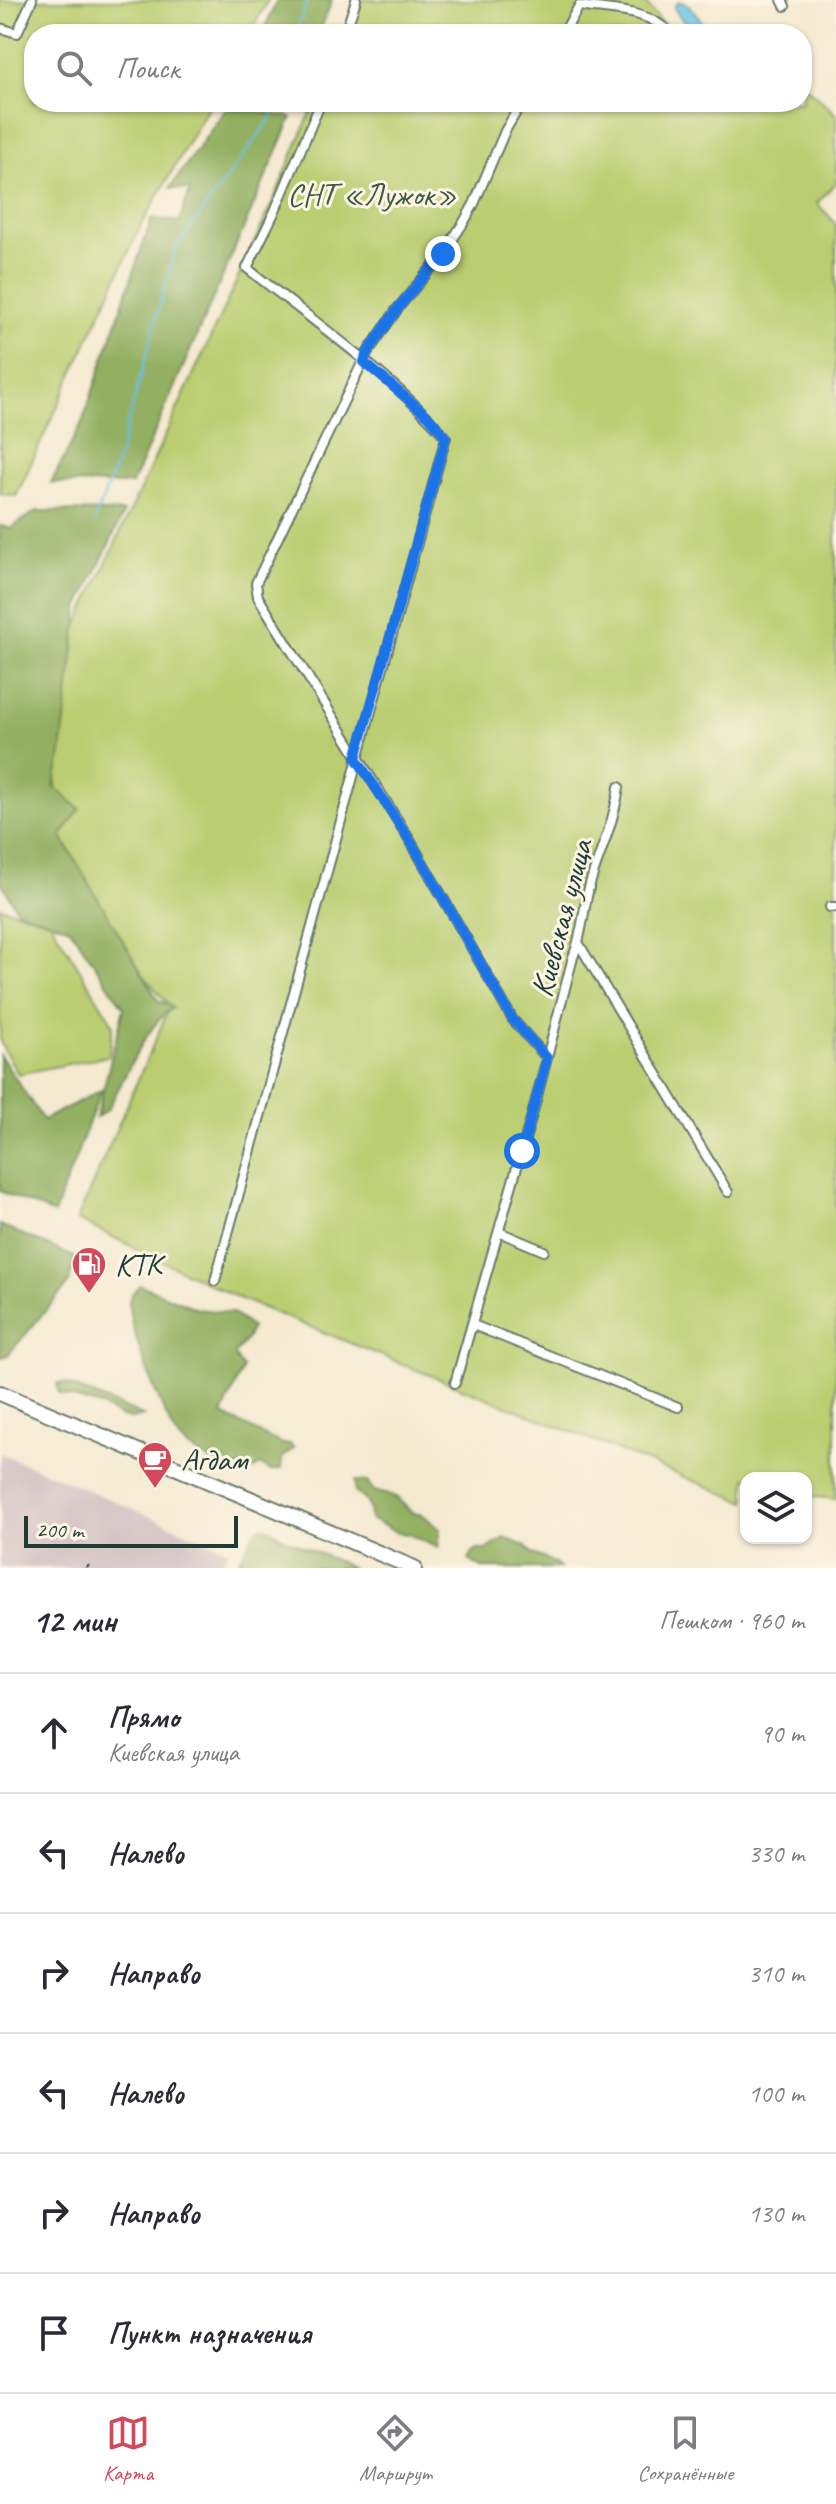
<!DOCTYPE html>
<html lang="ru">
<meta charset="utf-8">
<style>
body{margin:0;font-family:Caveat,sans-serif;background:#f7f7f7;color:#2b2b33}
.controls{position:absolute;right:24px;bottom:24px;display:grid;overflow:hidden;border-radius:16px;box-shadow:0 2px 6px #0004}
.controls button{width:72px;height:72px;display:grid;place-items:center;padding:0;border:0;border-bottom:2px solid #e1e1e2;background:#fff;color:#2b2b33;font:40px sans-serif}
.scale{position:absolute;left:24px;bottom:20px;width:214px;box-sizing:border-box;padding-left:8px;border:4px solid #1f3d34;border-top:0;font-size:22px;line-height:28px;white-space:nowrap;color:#1f3d34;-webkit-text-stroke:6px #fcf5e5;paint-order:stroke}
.stop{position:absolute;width:24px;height:24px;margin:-18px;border:6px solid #1a73e8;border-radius:50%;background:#fff}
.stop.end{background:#1a73e8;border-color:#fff;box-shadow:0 2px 8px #0008}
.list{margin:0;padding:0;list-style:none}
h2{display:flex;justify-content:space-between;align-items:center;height:104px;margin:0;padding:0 32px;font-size:34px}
h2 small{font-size:26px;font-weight:400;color:#7c7c81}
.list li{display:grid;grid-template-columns:52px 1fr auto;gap:24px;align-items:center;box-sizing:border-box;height:120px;padding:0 32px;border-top:2px solid #e1e1e2}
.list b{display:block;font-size:30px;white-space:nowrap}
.list p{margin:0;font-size:26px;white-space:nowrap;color:#7c7c81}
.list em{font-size:26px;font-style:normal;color:#7c7c81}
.icon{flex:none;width:44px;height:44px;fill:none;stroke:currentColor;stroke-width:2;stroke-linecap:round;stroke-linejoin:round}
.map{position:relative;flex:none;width:836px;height:1568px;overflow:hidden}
.search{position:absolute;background:#fff;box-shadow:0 2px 6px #0004;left:24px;right:24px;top:24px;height:88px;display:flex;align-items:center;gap:20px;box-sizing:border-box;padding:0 28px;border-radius:32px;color:#7c7c81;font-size:30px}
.sheet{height:824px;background:#fff}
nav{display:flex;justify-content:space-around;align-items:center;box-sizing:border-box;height:112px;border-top:2px solid #e1e1e2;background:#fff;font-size:22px;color:#7c7c81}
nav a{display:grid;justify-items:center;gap:4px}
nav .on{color:#d1495b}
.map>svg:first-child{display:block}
</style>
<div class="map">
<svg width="836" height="1568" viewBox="0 0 836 1568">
<rect width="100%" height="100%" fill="#fcf5e5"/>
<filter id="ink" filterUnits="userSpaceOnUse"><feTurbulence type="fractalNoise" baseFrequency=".0125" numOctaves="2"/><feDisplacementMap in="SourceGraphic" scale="16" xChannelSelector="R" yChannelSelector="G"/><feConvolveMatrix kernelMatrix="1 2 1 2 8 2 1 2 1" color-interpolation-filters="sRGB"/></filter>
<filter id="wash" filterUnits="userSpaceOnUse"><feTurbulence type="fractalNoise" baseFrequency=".006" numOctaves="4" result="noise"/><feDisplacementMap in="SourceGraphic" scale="32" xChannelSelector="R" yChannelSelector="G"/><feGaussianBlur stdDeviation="1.8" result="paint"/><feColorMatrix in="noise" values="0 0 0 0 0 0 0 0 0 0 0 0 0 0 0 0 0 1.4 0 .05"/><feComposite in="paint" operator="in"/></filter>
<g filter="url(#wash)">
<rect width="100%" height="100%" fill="#f5e9d0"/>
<path fill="#d2bec3" d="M0 1453 102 1496 229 1550 218 1568H0Z"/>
<g fill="#bacd70" stroke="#6c8552" stroke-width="2">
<path d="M0 0H268L249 34H34V102H211L139 230 16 496 0 493Z"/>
<path d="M357 0H642L673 34H343Z"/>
<path d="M802 83 836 114V183L817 203 836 224V1499L806 1496V1478H746V1502L243 1300 77 1220 170 1006 66 885 57 813 56 771 75 631 273 202 315 102H802Z"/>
<path d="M0 907 50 921 113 1024 109 1056 18 1074 0 1042Z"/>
</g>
<g fill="#93b062" stroke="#59764b" stroke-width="2">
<path d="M277 0H332L319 34 263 32Z"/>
<path d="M227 107 292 117 132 484 51 483 82 423 152 218 179 222 190 190 170 188Z"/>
<path d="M37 511 124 512 79 608 60 760 54 787 80 809 61 836 158 1000 173 1008C150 1018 121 1085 108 1109L96 1118 124 1008 70 928 17 910 0 880V526L11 528Z"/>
<path d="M0 1055 43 1120 101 1090 54 1214 0 1191Z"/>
<path d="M0 1225 75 1257 69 1283 8 1355 0 1358Z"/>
<path d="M140 1285 198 1309 232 1313 251 1327 247 1338 234 1355 243 1368 222 1415 282 1444H290L294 1448 282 1458 281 1469 270 1471 261 1465 252 1470 242 1465 232 1470C214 1463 186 1450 176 1434 161 1410 131 1333 129 1306 128 1297 134 1291 140 1285Z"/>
<path d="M57 1383 67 1384 143 1416 132 1419 121 1417 101 1406 59 1394Z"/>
<path d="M355 1481 367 1482 374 1491 396 1497 412 1513 423 1515 440 1529 438 1548 409 1534 398 1533 370 1519C370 1505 367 1499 355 1492Z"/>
<path d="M261 1527H267L284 1538 353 1568H238L236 1566 256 1530Z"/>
<path d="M505 1538 525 1546 533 1554 553 1562 560 1568H482L469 1560 475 1550H486Z"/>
</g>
<path fill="#65c3e3" stroke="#42808c" stroke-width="2" d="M683 2C693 8 705 23 707 34H692L674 8 677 3Z"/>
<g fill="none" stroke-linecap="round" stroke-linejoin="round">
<g stroke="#65c3e3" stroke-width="2">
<path d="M296 34 308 0"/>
<path d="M94 522 119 456 175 249 272 117 277 102"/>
</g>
</g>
</g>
<g filter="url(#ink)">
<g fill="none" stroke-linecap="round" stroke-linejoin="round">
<g stroke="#6a796b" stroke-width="12">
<g id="street">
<path d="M782 0 785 6"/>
<path d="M0 28 17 33 32 0"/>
<path d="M345 34 356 0"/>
<path d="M563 34 579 6C610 11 649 9 671 34"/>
<path d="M522 102 505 131 474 204 464 222 443 254 398 308 366 355 256 583 258 597 411 842 513 1020 547 1058"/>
<path d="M830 907H836"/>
<path d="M579 944 728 1192"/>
<path d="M499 1232 544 1251"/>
<path d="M215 1281 446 437C389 373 314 322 247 268L274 213 321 102"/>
<path d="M473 1325 678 1407"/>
<path d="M455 1383 534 1108 573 957C583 934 583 908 590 884 600 851 614 822 619 787"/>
</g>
</g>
<g stroke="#6a796b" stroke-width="18">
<path id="highway" d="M0 1393 414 1568"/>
</g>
<use href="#street" stroke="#fff" stroke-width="8"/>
<use href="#highway" stroke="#fff" stroke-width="14"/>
<path stroke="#1f3d34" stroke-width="2" stroke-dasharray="12 6" stroke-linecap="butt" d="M87 1568 89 1565"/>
</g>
</g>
<g fill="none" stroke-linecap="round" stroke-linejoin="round" filter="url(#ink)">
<path stroke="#1a73e8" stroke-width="10" d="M443 254 398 308 366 355 364 362 429 417 446 437 356 758 411 842 513 1020 547 1058 522 1151"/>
</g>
<defs>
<g id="fuel-pin" transform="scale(1.8)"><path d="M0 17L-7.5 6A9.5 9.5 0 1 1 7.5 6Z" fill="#d1495b" stroke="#fcf5e5"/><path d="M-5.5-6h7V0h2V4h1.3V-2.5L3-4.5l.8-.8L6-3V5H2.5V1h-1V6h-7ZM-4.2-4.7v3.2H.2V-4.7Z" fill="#fff"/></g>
<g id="cafe-pin" transform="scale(1.8)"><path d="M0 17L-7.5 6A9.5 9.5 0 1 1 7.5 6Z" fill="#d1495b" stroke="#fcf5e5"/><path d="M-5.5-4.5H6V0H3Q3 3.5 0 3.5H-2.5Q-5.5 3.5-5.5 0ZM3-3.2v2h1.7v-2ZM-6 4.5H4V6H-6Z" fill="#fff"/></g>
</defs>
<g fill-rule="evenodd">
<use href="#fuel-pin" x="89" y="1264"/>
<use href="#cafe-pin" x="155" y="1459"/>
</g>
<g text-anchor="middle" stroke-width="6" stroke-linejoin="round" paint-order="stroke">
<g font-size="32" fill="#3e5a40" stroke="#fcf5e5">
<text x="372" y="205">СНТ «Лужок»</text>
</g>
<g font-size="32" fill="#1f3d34" stroke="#fcf5e5">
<text transform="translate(561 918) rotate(-75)" y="11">Киевская улица</text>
</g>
<g font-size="32" fill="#1f3d34" stroke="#fcf5e5" text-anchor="start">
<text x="115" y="1275">КТК</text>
<text x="181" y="1470">Агдам</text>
</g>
</g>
</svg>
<div class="controls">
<button><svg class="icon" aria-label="layers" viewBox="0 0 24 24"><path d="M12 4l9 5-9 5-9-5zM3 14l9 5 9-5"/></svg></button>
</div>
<div class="scale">200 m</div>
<div class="stop" style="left:522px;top:1151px"></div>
<div class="stop end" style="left:443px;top:254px"></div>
<div class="search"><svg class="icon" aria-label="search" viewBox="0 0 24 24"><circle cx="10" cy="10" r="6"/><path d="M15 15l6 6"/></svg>Поиск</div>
</div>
<section class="sheet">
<h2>12 мин<small>Пешком · 960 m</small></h2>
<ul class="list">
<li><svg class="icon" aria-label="ahead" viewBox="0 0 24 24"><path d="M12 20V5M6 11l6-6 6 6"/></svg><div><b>Прямо</b><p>Киевская улица</p></div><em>90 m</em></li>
<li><svg class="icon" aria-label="left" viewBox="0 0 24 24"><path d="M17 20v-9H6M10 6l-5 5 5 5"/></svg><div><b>Налево</b></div><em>330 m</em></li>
<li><svg class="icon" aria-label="right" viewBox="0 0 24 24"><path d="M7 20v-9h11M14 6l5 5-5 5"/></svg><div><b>Направо</b></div><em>310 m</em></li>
<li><svg class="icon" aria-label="left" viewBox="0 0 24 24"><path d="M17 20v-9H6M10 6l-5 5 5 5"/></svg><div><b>Налево</b></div><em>100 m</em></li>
<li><svg class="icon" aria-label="right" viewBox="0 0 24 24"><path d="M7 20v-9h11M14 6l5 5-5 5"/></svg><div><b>Направо</b></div><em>130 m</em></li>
<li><svg class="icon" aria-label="arrive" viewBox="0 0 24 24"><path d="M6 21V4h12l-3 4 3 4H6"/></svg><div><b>Пункт назначения</b></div></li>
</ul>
</section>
<nav>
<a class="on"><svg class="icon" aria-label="map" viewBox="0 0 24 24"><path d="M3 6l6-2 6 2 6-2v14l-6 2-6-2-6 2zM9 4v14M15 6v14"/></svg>Карта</a>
<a><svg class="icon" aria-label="directions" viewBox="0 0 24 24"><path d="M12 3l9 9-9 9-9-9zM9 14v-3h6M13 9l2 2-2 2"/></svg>Маршрут</a>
<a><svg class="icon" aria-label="saved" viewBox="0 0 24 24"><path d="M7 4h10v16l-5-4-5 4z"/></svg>Сохранённые</a>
</nav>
